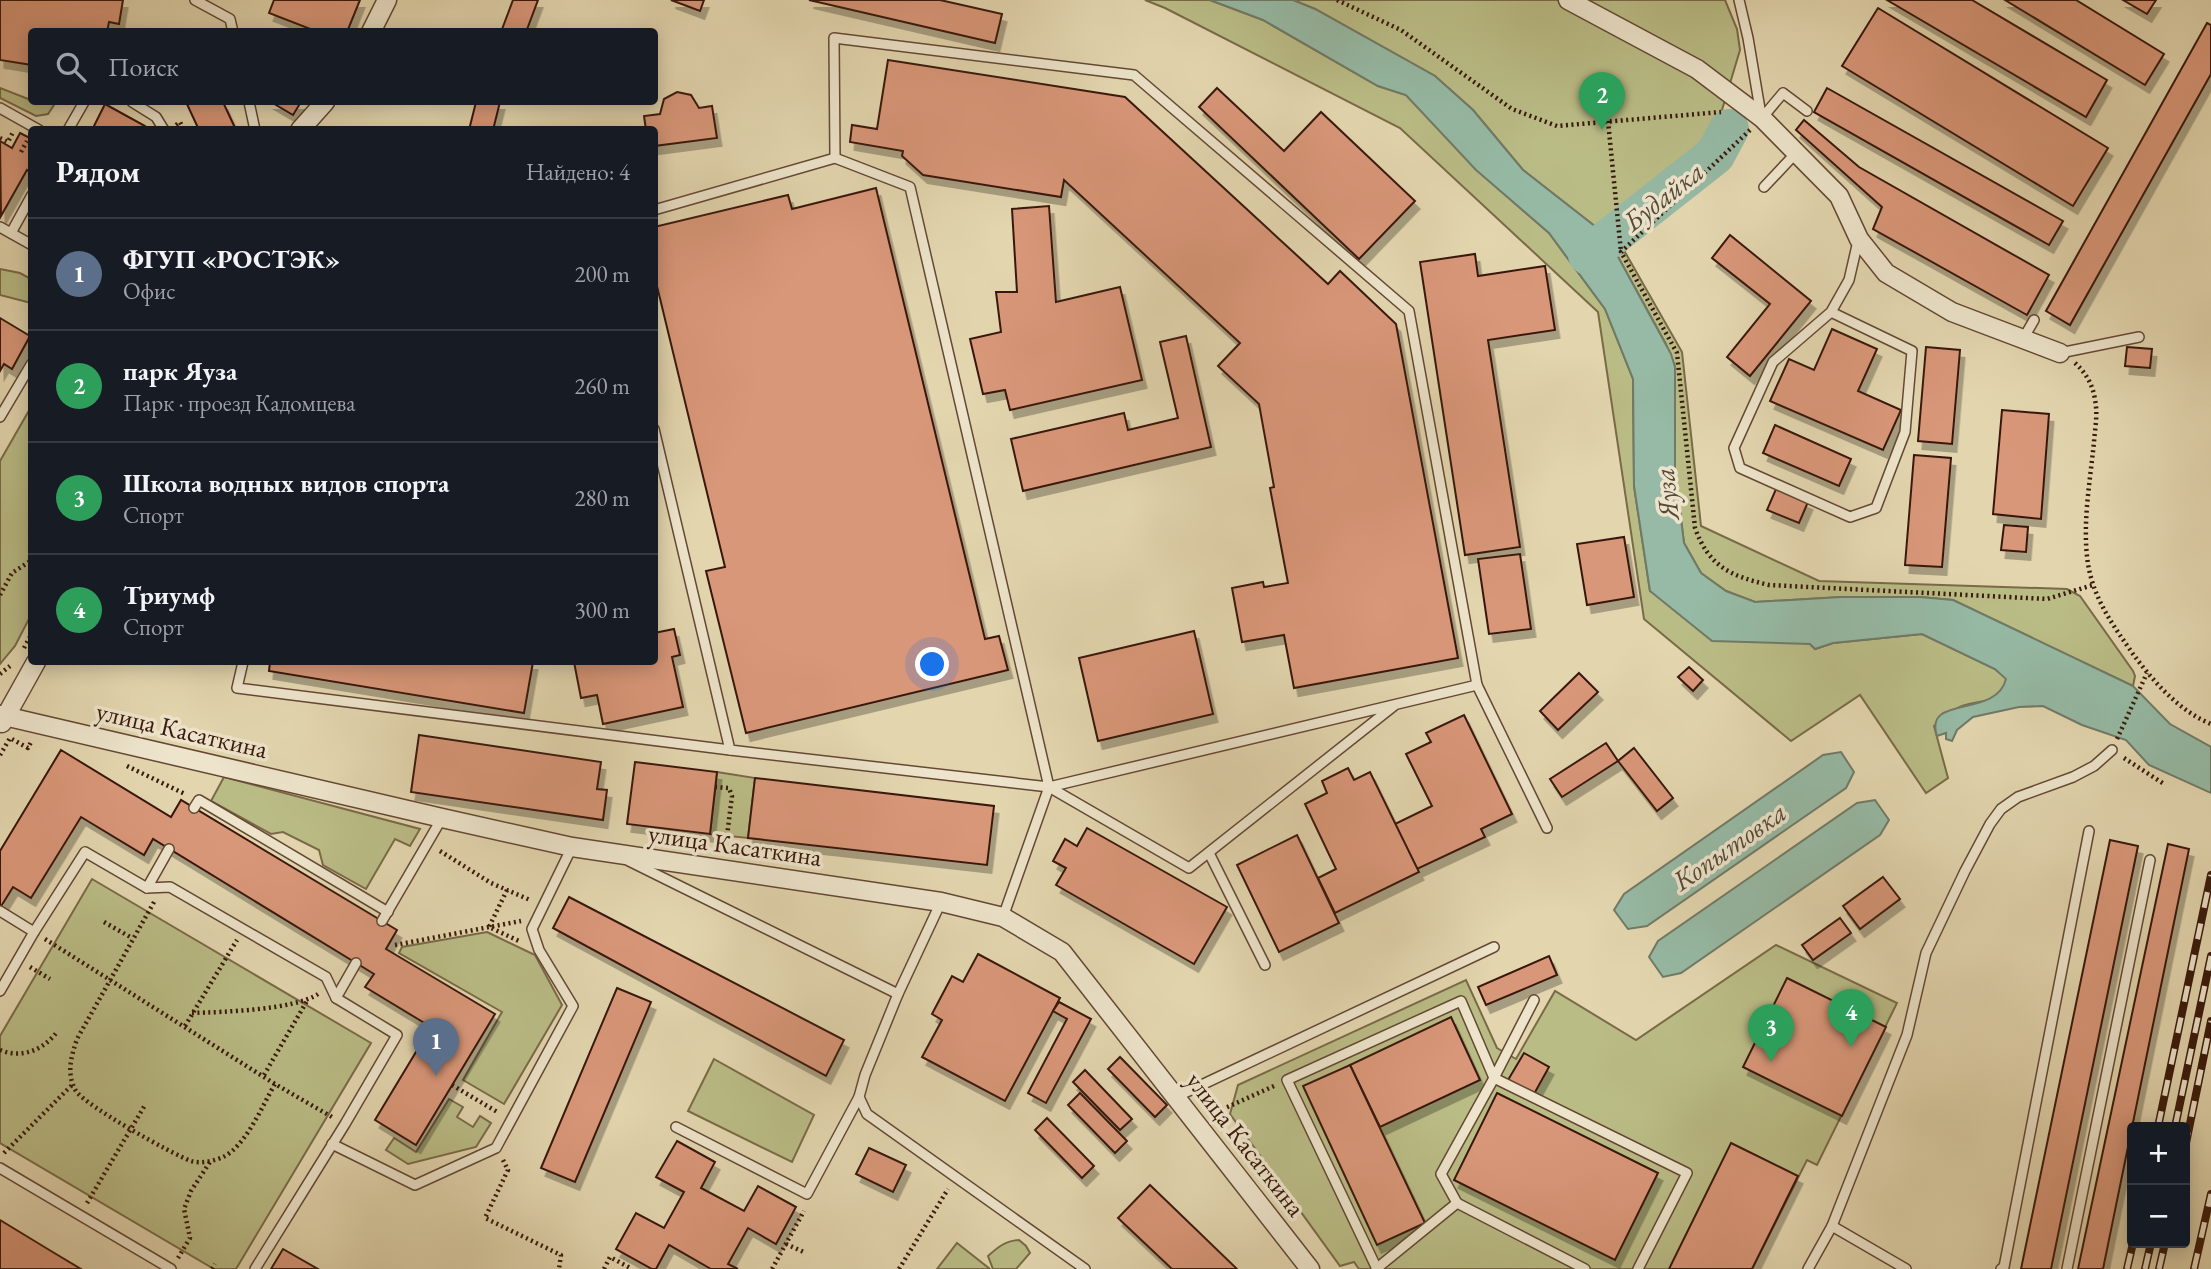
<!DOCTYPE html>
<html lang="ru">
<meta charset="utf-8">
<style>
body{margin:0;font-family:"EB Garamond",serif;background:#20242c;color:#f1f3f6}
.controls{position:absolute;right:21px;bottom:21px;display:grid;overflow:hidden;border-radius:7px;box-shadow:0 4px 18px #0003}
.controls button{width:63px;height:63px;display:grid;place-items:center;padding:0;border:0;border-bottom:2px solid #363941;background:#171b24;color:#f1f3f6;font:35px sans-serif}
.you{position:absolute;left:933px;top:665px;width:24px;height:24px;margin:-18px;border:5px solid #fff;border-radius:50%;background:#1a73e8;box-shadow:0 0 0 10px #1a73e833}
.badge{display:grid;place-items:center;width:46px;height:46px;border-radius:50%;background:#c59692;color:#fff;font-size:23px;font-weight:700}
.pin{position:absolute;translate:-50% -58px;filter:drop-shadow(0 2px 4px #0008)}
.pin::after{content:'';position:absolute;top:37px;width:24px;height:21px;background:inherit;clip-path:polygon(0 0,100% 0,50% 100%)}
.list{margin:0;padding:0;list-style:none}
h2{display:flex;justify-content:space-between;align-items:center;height:91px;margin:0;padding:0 28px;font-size:30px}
h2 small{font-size:23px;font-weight:400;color:#9ea1a6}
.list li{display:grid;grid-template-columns:46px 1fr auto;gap:21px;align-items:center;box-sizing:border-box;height:112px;padding:0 28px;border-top:2px solid #363941}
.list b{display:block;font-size:26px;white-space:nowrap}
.list p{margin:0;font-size:23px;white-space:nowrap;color:#9ea1a6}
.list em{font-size:23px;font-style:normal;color:#9ea1a6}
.icon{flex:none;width:38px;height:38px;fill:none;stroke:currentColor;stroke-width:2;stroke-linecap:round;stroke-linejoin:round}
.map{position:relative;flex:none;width:2211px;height:1269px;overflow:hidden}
.search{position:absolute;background:#171b24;box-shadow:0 4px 18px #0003;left:28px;top:28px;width:630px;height:77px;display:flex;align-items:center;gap:18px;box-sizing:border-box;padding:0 24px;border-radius:7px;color:#9ea1a6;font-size:26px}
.panel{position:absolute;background:#171b24;box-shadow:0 4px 18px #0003;left:28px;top:126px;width:630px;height:539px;border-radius:7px}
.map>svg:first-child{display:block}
</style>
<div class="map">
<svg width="2211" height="1269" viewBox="0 0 2211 1269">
<defs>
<filter id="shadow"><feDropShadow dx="4.5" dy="8" stdDeviation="0" flood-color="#0004"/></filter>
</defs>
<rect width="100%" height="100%" fill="#e3d6af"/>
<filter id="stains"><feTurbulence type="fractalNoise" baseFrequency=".00286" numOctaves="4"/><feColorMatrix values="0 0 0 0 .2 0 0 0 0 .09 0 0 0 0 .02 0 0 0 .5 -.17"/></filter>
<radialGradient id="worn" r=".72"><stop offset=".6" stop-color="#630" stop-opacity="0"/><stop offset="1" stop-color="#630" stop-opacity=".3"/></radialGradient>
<g fill="#babc86" stroke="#7a6a48" stroke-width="2">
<path d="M1145 0H1210L1263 20 1378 86 1406 95 1476 169 1549 233 1605 309 1633 379 1634 486 1650 591 1810 644 1815 649 1833 643 1922 634 1995 669 2007 679C1999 707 1982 698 1962 706 1952 710 1942 720 1934 726L1948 778 1926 793 1860 695 1791 741 1644 619 1598 312 1400 128 1165 8Z"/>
<path d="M1293 0H1725L1737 29 1740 50 1710 150 1601 231 1523 170 1473 110 1435 76 1315 9Z"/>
<path d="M0 88 31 100 32 102H56L48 114 36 116 0 98Z"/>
<path d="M1625 252 1682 352 1701 526 1819 581 2067 589 2080 596 2133 671 2135 676 2133 686 1953 600 1920 597H1841L1755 602 1726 591 1701 573 1684 543 1675 471V367L1666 344 1617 255Z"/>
<path d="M0 269 20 273 31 279V303L0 295Z"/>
<path d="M31 407V615L15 646 0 664V461Z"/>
<path d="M717 772 755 778 748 838 710 834Z"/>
<path d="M224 777 420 829 410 846 395 839 366 889 323 865 319 850 283 832 271 834 211 801Z"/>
<path d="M92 879 371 1043 236 1269H214L0 1143V1036Z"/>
<path d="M487 932 535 955 562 1005 504 1104 463 1080 502 1012 399 953 402 947Z"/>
<path d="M1776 945 1897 1003 1817 1165 1807 1160 1752 1269H1359L1354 1262 1340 1266 1230 1114 1238 1085 1466 980 1497 1048 1516 1059 1555 991 1636 1040Z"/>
<path d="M714 1059 814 1115 792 1162 688 1111Z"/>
<path d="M449 1099 463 1107 457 1117 473 1127 480 1116 491 1123 476 1147 408 1164 386 1150 394 1138 416 1152Z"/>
<path d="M1019 1240 1026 1246 1030 1253 1016 1269H993L988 1256C998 1247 1005 1241 1019 1240Z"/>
<path d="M957 1243 990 1269H937Z"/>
</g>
<g fill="#96baa5" stroke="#717a67" stroke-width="2">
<path d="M1210 0H1293L1315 9 1435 76 1473 110 1523 170 1601 231 1617 255 1671 354 1675 367V471L1684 543 1701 573 1726 591 1755 602 1841 597H1920L1953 600 2133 686 2170 724 2211 747V793L2149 765 2126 740 2082 725 2043 706 2019 707 1973 717 1957 730 1952 741 1946 739V733L1937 736C1923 694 1996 719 2006 679L1995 669 1922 634 1833 643 1815 649 1810 644 1712 641 1650 591 1634 486 1633 379 1605 309 1549 233 1476 170 1406 95 1378 86 1263 20Z"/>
<path d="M1841 752 1854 772 1846 788 1647 926 1628 929 1614 910 1624 894 1823 755Z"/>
<path d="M1875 800 1889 820 1880 835 1681 973 1663 977 1649 957 1658 941 1857 803Z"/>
</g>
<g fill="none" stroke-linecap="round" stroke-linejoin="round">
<path stroke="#96baa5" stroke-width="40" d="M1588 255 1715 155 1729 129"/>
</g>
<g fill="#d99779" stroke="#39190b" stroke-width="2" filter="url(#shadow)">
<path d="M0 0H123L119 24 109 22 107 32H32V65L0 60Z"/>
<path d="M274 0H360L347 32H318L269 13Z"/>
<path d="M513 0H538L526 32H501Z"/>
<path d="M671 0H704L700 11Z"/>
<path d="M809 0H940L1002 14 995 43Z"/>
<path d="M1887 0H1972L2107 80 2086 117Z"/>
<path d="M2005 0H2076L2164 54 2145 85Z"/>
<path d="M2123 0H2156L2147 14Z"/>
<path d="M1878 8 2108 148 2073 206 1842 66Z"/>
<path d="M2207 23 2211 25V74L2070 325 2046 311Z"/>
<path d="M888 60 1125 97 1328 284 1340 271 1396 324 1458 658 1294 688 1284 635 1242 642 1232 588 1263 582 1264 587 1288 583 1270 488 1274 487 1259 404 1218 366 1240 343 1064 180 1061 197 923 175 902 156 903 151 850 142 852 125 877 129Z"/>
<path d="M1217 88 1284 151 1321 112 1415 201 1359 259 1199 107Z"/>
<path d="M1827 88 2063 221 2049 245 1814 112Z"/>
<path d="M677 92 691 95 699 108 712 106 717 138 654 146V130H646L644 116 660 114 664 99Z"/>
<path d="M186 102H223L236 130H199Z"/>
<path d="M271 102H301L293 115Z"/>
<path d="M476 102H500L493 130H469Z"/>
<path d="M105 104 145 126 144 130H92Z"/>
<path d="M1804 120 1859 167 2049 275 2027 315 1873 229 1882 207 1796 130Z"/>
<path d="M20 133 32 139V173L27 170 1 216 0 141 12 148Z"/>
<path d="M876 188 985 639 999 636 1008 670 746 733 706 571 725 567 656 282H654V227L788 195 792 209Z"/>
<path d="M1049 206 1056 302 1120 287 1142 380 1010 410 1005 390 983 394 970 339 1001 332 996 292H1017L1012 209Z"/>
<path d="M1730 235 1811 301 1750 376 1727 357 1770 304 1712 258Z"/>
<path d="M1475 254 1478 276 1545 266 1555 330 1488 340 1520 547 1465 555 1420 262Z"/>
<path d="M0 318 30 336 12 369 4 364 0 371Z"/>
<path d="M1832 329 1877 349 1858 391 1901 410 1883 450 1770 401 1789 359 1814 370Z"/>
<path d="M1186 336 1211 447 1023 491 1011 439 1124 413 1128 430 1178 418 1160 342Z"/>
<path d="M1926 347 1960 350 1952 444 1918 441Z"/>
<path d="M2127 347 2152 349 2150 368 2125 366Z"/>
<path d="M2002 410 2049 414 2041 519 1993 514Z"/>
<path d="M1775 425 1851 459 1839 486 1763 453Z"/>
<path d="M1914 455 1951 458 1942 567 1905 565Z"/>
<path d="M1776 489 1808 502 1799 523 1767 510Z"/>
<path d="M2004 525 2028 527 2026 552 2001 550Z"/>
<path d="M1624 537 1634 597 1587 605 1577 544Z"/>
<path d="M1520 554 1531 629 1489 634 1478 559Z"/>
<path d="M674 629 680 655 672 657 683 707 603 724 597 695 581 698 574 662H654V633Z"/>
<path d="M1194 631 1213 714 1098 741 1079 658Z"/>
<path d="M270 662H533L524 713 269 671Z"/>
<path d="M1689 667 1703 680 1693 691 1678 677Z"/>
<path d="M1579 673 1598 692 1558 730 1540 711Z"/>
<path d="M1464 715 1512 814 1481 829 1485 837 1417 869 1395 824 1432 806 1406 754 1431 742 1426 733Z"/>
<path d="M419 735 601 762 597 789 607 790 603 820 411 792Z"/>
<path d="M1606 743 1618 761 1562 797 1550 779Z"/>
<path d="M1634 748 1673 798 1657 811 1618 761Z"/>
<path d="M61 750 171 817 181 800 397 930 386 949 495 1014 416 1145 375 1120 431 1027 365 987 374 974 153 839 144 855 81 817 31 898 13 887 0 908V851Z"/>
<path d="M635 762 717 772 710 834 627 824Z"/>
<path d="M1348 768 1354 780 1370 772 1419 872 1335 913 1318 878 1336 869 1305 804 1327 793 1322 781Z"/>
<path d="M755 778 994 806 987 865 748 838Z"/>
<path d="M1087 828 1227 907 1194 964 1056 885 1066 868 1053 861 1065 839 1077 846Z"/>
<path d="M1297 835 1339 923 1279 952 1237 865Z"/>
<path d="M2110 840 2138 846 2051 1269H2021Z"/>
<path d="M2168 844 2189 849 2103 1269H2078Z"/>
<path d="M1883 877 1900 899 1860 929 1843 906Z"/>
<path d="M569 897 844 1040 826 1076 553 928Z"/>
<path d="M1840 918 1851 933 1813 960 1802 945Z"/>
<path d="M978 954 1060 998 1005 1101 922 1057 942 1020 932 1014 952 976 963 982Z"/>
<path d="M1549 956 1557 975 1486 1005 1478 987Z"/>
<path d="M1787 978 1886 1027 1842 1116 1743 1067Z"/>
<path d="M617 988 651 1002 575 1182 541 1168Z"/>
<path d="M1059 1002 1091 1019 1046 1103 1028 1093 1067 1019 1053 1011Z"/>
<path d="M1451 1017 1480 1080 1380 1127 1350 1065Z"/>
<path d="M1524 1053 1549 1067 1534 1094 1508 1080Z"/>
<path d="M1120 1057 1167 1105 1155 1117 1108 1069Z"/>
<path d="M1350 1065 1425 1223 1377 1245 1303 1086Z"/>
<path d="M1085 1070 1132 1119 1120 1130 1073 1082Z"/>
<path d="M1080 1093 1127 1141 1115 1153 1068 1105Z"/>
<path d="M1497 1093 1658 1173 1615 1260 1454 1180Z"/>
<path d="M1047 1118 1094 1166 1082 1178 1035 1130Z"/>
<path d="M677 1141 715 1162 701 1188 744 1211 758 1186 796 1207 776 1244 748 1228 728 1264 738 1269H711L669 1245 656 1269H652L616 1249 636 1213 664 1228 684 1192 656 1177Z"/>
<path d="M1731 1143 1798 1176 1752 1269H1669Z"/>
<path d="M869 1148 906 1165 893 1192 856 1174Z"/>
<path d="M1150 1185 1237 1269H1172L1118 1218Z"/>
<path d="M0 1220 51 1251 81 1269H0Z"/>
<path d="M283 1249 318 1269H271Z"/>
</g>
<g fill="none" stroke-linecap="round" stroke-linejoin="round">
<g stroke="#644834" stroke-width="12">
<g id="lane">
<path d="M195 0 230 19 233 32"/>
<path d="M1739 0 1748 38 1761 115"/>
<path d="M132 102 156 117 164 130"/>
<path d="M249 102 255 130"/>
<path d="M0 108 39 130"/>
<path d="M1762 118 1783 93 1807 111"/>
<path d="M68 130 84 102"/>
<path d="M835 158 834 38 1134 75 1409 311 1477 685 1049 787 1189 868 1395 705"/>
<path d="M1764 187 1796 153"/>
<path d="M654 210 835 158 910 187 1049 787 1003 917"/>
<path d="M0 227 32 245"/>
<path d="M11 233 32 195"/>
<path d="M1831 312 1773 362 1734 448 1740 468 1850 517 1876 508 1905 432 1912 351 1831 312 1849 280 1858 241"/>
<path d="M2023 339 2034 320"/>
<path d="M2060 353 2139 337"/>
<path d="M0 417 32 363"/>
<path d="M654 429 730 750 1049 787"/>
<path d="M243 662 237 688 730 750"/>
<path d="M1477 685 1547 828"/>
<path d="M194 808 199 800 388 912"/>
<path d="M1209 853 1265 965"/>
<path d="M629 861 898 994"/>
<path d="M147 888 169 849"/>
<path d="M941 902 898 994 865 1075 859 1097 867 1114 1085 1269"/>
<path d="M0 911 34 932"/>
<path d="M382 921 442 818"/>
<path d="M0 991 34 932 85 852 147 888 170 887 326 977 336 998 397 1035 345 1124 255 1269"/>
<path d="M336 998 356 963"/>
<path d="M1176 1097 1494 947"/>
<path d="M676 1127 807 1194 859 1097"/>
<path d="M332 1144 415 1185 496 1148 573 1006 539 950 532 929 572 847"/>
<path d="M0 1168 171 1269"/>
<path d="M1457 1203 1441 1174 1494 1078 1687 1173 1638 1269"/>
<path d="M1832 1226 1906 1269"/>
<path d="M1376 1269 1457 1203 1585 1269"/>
<path d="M1377 1269 1287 1080 1461 1001 1494 1078 1534 1000"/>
<path d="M1808 1269 1832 1226 1907 1035 1926 953 1965 871 1990 824 2001 809 2018 797 2073 777 2094 766 2112 750"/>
<path d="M2001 1269 2004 1267 2089 831"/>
<path d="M2067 1269 2150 860"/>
</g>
</g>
<g stroke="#644834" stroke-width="21">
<g id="street">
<path d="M1568 0 1697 69 1762 118 1839 196 1859 239 1886 273 1952 312 2060 353"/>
<path d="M371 32 387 0"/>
<path d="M300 130 325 102"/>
<path d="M0 715 442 818 572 847 941 902 1003 917 1062 952 1310 1269"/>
<path d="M2 723 36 662"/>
</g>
</g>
<g stroke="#39190b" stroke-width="4.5" stroke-dasharray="2 3.5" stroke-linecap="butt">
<path d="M1337 0 1401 30 1512 109 1557 126 1721 112"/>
<path d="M1608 121 1621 252"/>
<path d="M176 125 180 122 184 130"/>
<path d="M1750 130 1621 252 1677 353 1695 528C1709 567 1731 576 1769 585L2047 599 2093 585"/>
<path d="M0 138 8 142 13 132"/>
<path d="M21 152 27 141"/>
<path d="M2075 363C2086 373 2093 385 2095 400 2098 414 2095 428 2094 442 2090 482 2082 525 2088 564 2094 600 2113 625 2133 654 2153 681 2179 711 2211 724"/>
<path d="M0 595 12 573 32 560"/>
<path d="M24 648 32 633"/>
<path d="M0 674 10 666"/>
<path d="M2117 739 2147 673"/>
<path d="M0 755 10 738 28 748 32 740"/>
<path d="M2124 758 2164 784"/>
<path d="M127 766 185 794"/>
<path d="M715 787 729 788 732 796 725 852"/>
<path d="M440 851 491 883 530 900"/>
<path d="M507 890 489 927 521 942"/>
<path d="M154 902 77 1039C71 1057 66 1074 76 1091 86 1106 172 1154 191 1161 201 1164 214 1161 223 1157 246 1146 262 1106 275 1084L332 1117"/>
<path d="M104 922 132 938"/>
<path d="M45 939 275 1084"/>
<path d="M395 945 521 921"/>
<path d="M30 967 50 979"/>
<path d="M192 1013C223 1012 294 1010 318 994"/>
<path d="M185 1026 237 940"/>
<path d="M0 1050C22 1059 43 1050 57 1032"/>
<path d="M264 1075 307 1001"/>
<path d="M452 1085 499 1113"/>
<path d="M1212 1114 1274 1086"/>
<path d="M4 1153 73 1084"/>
<path d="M503 1160 508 1170 485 1218 561 1255 559 1269"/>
<path d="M87 1203 145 1105"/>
<path d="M786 1244 806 1253"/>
<path d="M178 1258 190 1238 184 1209 191 1191 210 1162"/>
<path d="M212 1269 215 1264"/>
<path d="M604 1269 610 1257 632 1269"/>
<path d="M772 1269 804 1211"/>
<path d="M899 1269 948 1189"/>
</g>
<use href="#lane" stroke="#ede4cb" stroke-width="9"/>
<use href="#street" stroke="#ede4cb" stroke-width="18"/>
<g stroke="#39190b" stroke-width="8">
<g id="rail">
<path d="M2158 1127 2211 875"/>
<path d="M2175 1127 2211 956"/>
<path d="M2185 1148 2211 1021"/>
<path d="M2127 1269 2133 1243"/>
<path d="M2145 1269 2151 1243"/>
<path d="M2159 1269 2165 1243"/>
<path d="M2194 1269 2211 1194"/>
</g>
</g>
<use href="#rail" stroke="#ede4cb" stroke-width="5" stroke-dasharray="16" stroke-linecap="butt"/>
</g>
<g text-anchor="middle" stroke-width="7" stroke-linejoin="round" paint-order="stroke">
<g font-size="26" fill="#39190b" stroke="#ede4cb">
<text transform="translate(182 730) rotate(13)" y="9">улица Касаткина</text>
<text transform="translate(735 845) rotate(8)" y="9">улица Касаткина</text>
<text transform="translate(1246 1144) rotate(52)" y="9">улица Касаткина</text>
</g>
<g font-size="28" font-style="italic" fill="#554939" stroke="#ede4cb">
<text transform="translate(1663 196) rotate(-38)" y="10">Будайка</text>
<text transform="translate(1666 494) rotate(-96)" y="10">Яуза</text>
<text transform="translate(1729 846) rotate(-35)" y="10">Копытовка</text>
</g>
</g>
<rect width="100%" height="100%" filter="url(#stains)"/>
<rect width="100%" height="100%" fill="url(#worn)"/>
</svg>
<div class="controls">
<button>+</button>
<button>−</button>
</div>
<div class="you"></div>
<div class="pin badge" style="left:436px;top:1076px;background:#5c6f8a">1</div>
<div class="pin badge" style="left:1602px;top:130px;background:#2e9e5b">2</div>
<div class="pin badge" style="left:1771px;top:1062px;background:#2e9e5b">3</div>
<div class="pin badge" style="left:1851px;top:1047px;background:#2e9e5b">4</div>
<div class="search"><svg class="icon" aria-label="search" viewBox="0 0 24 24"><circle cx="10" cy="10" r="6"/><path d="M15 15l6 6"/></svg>Поиск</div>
<section class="panel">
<h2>Рядом<small>Найдено: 4</small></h2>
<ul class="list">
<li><span class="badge" style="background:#5c6f8a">1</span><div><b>ФГУП «РОСТЭК»</b><p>Офис</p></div><em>200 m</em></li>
<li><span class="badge" style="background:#2e9e5b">2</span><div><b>парк Яуза</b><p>Парк · проезд Кадомцева</p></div><em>260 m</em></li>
<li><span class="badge" style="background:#2e9e5b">3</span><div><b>Школа водных видов спорта</b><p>Спорт</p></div><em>280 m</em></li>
<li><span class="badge" style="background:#2e9e5b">4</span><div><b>Триумф</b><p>Спорт</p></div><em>300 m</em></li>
</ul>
</section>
</div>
